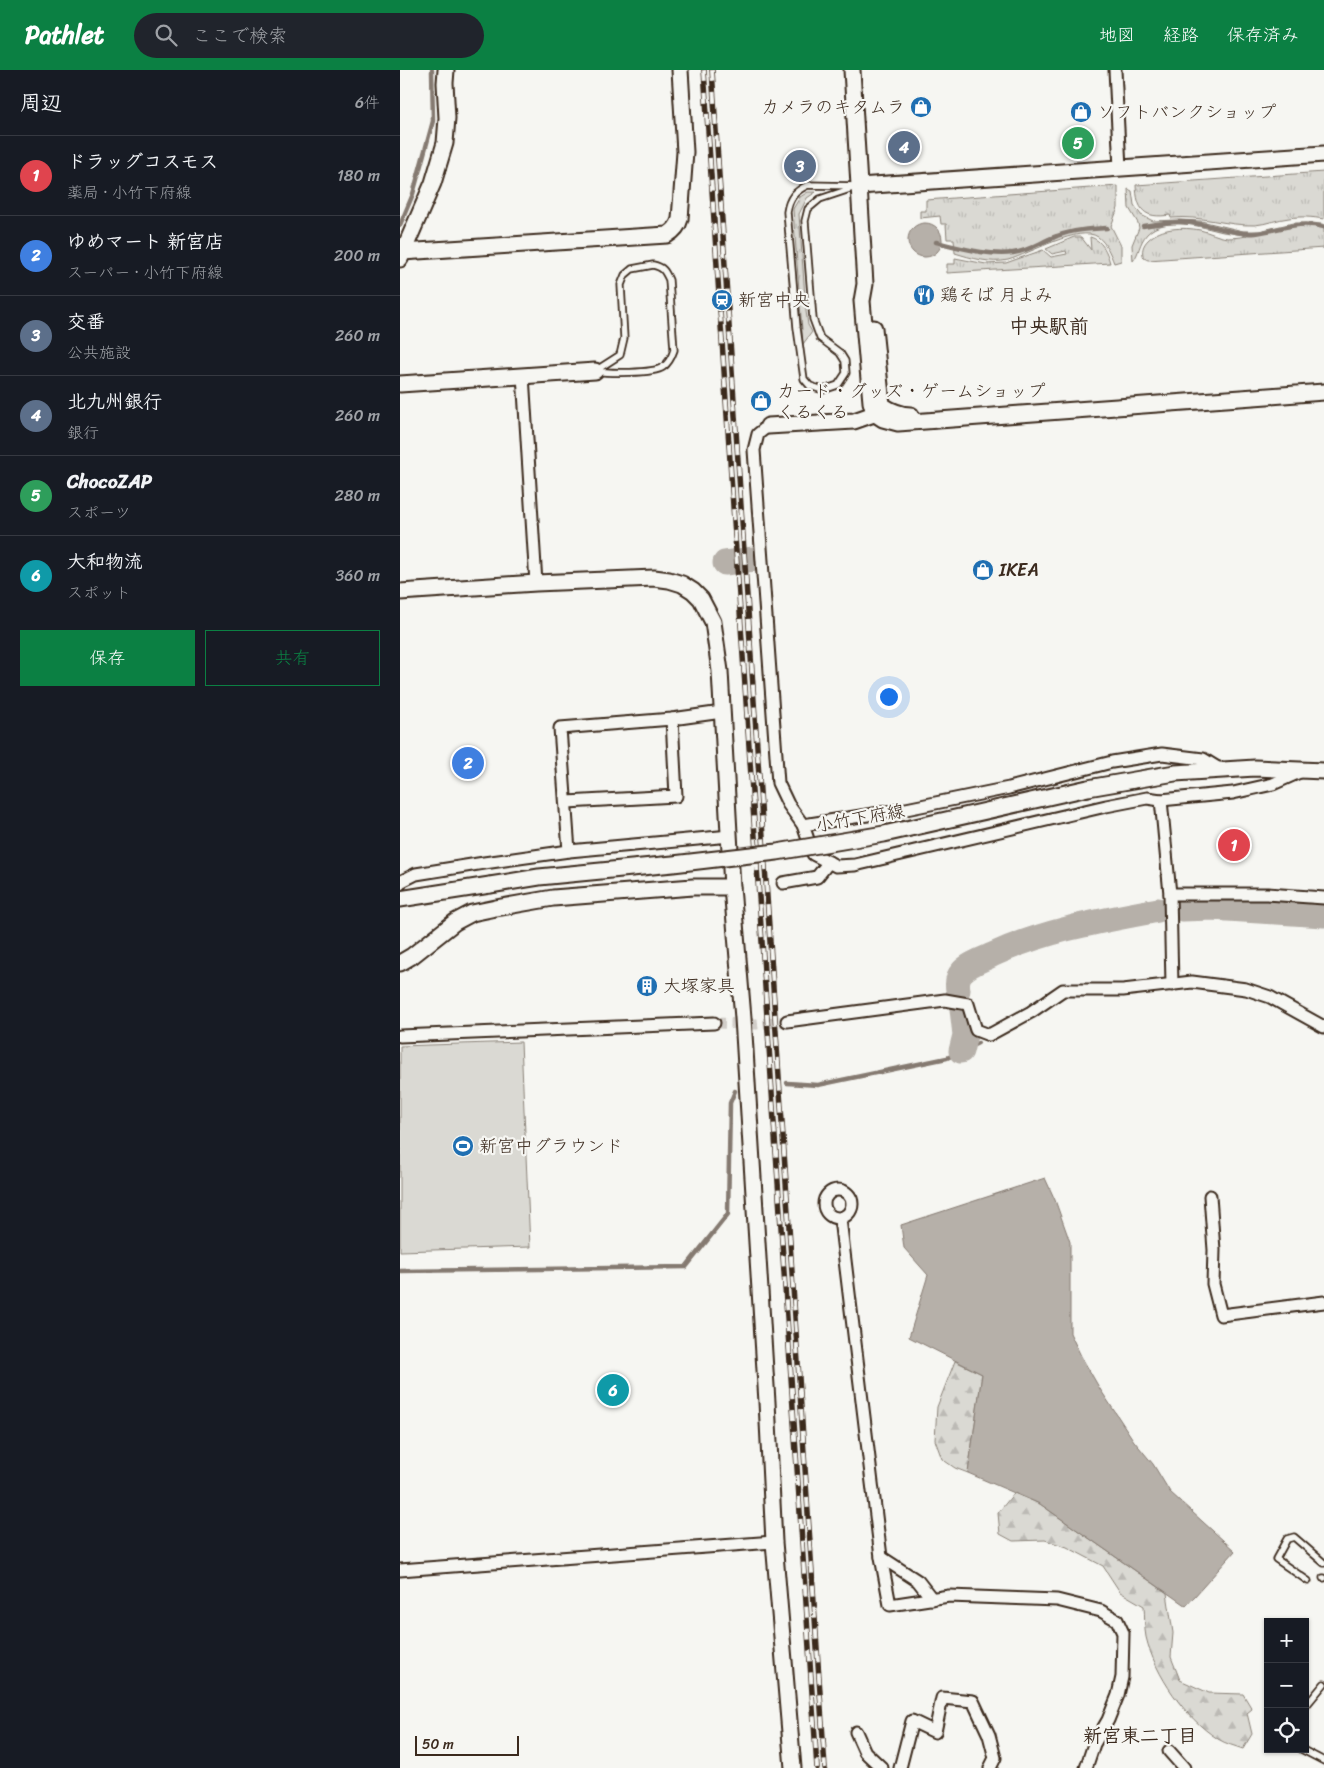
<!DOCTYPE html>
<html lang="ja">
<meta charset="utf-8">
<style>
body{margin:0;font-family:Sriracha,"Klee One",sans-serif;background:#20242c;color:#f1f3f6}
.controls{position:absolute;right:15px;bottom:15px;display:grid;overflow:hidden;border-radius:0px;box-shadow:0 1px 4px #0004}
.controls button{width:45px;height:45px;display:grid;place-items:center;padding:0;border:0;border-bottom:1px solid #363941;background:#171b24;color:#f1f3f6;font:25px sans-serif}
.scale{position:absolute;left:15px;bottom:12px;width:104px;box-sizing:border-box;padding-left:5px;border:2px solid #3b2a1e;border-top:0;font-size:14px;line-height:18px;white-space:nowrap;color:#3b2a1e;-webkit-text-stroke:4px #f6f6f2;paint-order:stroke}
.you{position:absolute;left:488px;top:626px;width:18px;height:18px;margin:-12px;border:4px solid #fff;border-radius:50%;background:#1a73e8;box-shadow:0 0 0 8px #1a73e833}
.badge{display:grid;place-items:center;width:32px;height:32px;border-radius:50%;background:#0b8043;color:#fff;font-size:16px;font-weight:700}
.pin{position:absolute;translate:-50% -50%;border:2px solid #fff;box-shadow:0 1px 5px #0006}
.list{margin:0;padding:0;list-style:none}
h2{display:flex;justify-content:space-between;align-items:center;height:65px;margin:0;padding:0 20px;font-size:21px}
h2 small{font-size:16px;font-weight:400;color:#9ea1a6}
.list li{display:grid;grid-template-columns:32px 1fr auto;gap:15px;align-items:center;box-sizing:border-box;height:80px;padding:0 20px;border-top:1px solid #363941}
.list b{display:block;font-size:19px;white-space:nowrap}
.list p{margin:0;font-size:16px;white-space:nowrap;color:#9ea1a6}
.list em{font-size:16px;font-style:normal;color:#9ea1a6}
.actions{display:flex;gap:10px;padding:15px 20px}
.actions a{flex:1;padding:11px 0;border:1px solid #0b8043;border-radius:0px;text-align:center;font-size:18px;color:#0b8043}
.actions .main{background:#0b8043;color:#fff}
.icon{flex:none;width:28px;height:28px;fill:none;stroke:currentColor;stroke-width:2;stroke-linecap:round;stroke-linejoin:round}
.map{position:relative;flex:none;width:924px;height:1698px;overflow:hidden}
header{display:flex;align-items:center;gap:30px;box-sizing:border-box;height:70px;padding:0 25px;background:#0b8043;color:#fff}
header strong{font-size:24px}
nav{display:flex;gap:28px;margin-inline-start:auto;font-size:18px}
.search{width:350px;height:45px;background:#20242c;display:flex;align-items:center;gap:12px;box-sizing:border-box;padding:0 18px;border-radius:28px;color:#9ea1a6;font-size:19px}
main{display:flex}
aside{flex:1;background:#171b24}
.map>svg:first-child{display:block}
</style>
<header>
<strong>Pathlet</strong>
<div class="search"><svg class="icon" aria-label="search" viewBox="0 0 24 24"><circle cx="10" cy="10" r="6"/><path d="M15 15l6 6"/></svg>ここで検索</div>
<nav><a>地図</a><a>経路</a><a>保存済み</a></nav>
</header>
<main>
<aside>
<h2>周辺<small>6件</small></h2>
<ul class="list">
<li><span class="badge" style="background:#e0444e">1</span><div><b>ドラッグコスモス</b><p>薬局 · 小竹下府線</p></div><em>180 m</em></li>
<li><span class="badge" style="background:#3f7fe0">2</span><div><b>ゆめマート 新宮店</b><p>スーパー · 小竹下府線</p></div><em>200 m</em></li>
<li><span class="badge" style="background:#5c6f8a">3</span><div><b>交番</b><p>公共施設</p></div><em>260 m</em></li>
<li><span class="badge" style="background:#5c6f8a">4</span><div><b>北九州銀行</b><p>銀行</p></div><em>260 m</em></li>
<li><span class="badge" style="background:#2e9e5b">5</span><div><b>ChocoZAP</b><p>スポーツ</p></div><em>280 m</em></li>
<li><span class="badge" style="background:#0f9aa8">6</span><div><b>大和物流</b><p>スポット</p></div><em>360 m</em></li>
</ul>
<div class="actions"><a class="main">保存</a><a>共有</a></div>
</aside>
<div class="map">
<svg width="924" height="1698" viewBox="0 0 924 1698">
<defs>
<pattern id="grass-tufts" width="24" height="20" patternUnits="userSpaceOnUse" patternTransform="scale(1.25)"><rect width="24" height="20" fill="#dad9d3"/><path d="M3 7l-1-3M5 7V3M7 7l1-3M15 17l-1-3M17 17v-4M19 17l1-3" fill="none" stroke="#bcbab5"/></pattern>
<pattern id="forest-firs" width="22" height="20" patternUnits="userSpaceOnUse" patternTransform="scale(1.25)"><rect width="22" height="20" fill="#dad9d3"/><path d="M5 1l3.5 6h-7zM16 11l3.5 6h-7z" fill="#bcbab5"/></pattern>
</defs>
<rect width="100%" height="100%" fill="#f6f6f2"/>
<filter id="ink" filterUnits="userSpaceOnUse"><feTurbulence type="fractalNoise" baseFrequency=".02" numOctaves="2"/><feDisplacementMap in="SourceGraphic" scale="10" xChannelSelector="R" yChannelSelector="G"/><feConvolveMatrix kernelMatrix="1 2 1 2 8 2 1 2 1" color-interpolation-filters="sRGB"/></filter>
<g filter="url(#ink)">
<g fill="url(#grass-tufts)" stroke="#8a8278">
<path d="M924 102V149C912 147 901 146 889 148 878 149 867 154 855 155 827 156 801 145 771 148L770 145C744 149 737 140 736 115Z"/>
<path d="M718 116V138L711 156 721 176V191L714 193C710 183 706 173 698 167 680 154 629 184 608 190 591 194 571 188 555 183L554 169H547L546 154H541L540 146 520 148V141H526V130Z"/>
<path d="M728 119 732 121 734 135 741 145 753 151 778 150 801 151 843 161H859L893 153 922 154 924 155V178L748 190 744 188C741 181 743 175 748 170 761 157 783 157 800 160 809 162 818 167 827 168 833 168 841 167 847 166 839 164 831 163 823 162 801 157 766 145 747 164 739 173 739 184 733 191L732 175 739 158 738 153 729 138Z"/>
<path d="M408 122H416L407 128 399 144 406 241 408 255 412 262 403 274 393 139 400 127Z"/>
<path d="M674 167H681L691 180 690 167C702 170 707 182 710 193L547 203V194H555V188L586 194 606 193 643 180 651 187 667 184 666 181 652 184 646 179Z"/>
</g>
<g fill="url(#forest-firs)" stroke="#8a8278">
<path d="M555 1291 582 1304 568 1403 555 1398 542 1389 535 1370 537 1337Z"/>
<path d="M614 1423 640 1434 767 1523 773 1563 771 1587 780 1610 809 1623 843 1624 852 1639 847 1643 852 1664 843 1679C835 1676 826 1674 818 1669 785 1648 755 1605 746 1567 744 1558 745 1546 744 1536L720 1522 703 1496 667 1477 645 1470 613 1471 600 1464 598 1443Z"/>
</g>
<path fill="#dad9d3" stroke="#8a8278" d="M121 972 130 1177 0 1181V976Z"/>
<g fill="#b6b0a9" stroke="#857a71">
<circle cx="525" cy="170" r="17"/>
<path d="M645 1108 655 1130 670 1172V1263L681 1286 700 1319 734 1371 753 1394 770 1422 835 1481 786 1536 640 1434 568 1403 582 1304 509 1267 528 1205 504 1178 501 1155Z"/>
</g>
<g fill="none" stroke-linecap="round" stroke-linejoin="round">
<g stroke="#857a71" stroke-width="4.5">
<path d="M0 155 13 124 33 51 32 0"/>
<path d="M743 156C762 153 781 150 800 154 819 157 837 165 856 163 882 160 896 150 924 157"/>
<path d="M536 172C562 178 587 186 613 183 630 181 642 171 657 166 673 160 689 159 707 158"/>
<path d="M387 1013 418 1015 547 988 578 973"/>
<path d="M0 1201 286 1197 328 1144 330 1033 335 1021"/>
</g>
<g stroke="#b6b0a9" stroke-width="25">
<path d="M325 493 354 489"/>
<path d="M783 839 812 838 924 845"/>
<path d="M558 920C557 914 557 907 562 902 569 894 582 890 592 885 646 860 700 851 758 840"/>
<path d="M561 981 565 965 562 939"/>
</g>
<path stroke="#d1cdc8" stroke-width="11" stroke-dasharray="11 5.5" stroke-linecap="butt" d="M314 953 357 954 387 951"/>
<g stroke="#3b2a1e" stroke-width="9">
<g id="lane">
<path d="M408 115 459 116 420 129 408 139 405 151 413 249 420 268 440 283 445 291 446 303 438 315 423 320 410 316 404 309 397 258 387 142C389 128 395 121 408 115Z"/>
<path d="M253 195C263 197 265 201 269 210L274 280C272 286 269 293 263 297 253 304 208 303 195 301L220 285 224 268 221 215 225 205 232 199Z"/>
<path d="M923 1508H924"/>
<path d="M908 1511 876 1489 887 1469 894 1467 924 1493"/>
<path d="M905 1637 924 1614"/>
<path d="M901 1679 924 1691"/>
</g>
</g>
<g stroke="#3b2a1e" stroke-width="15">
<g id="street">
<path d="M715 0 720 98"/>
<path d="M123 305 136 513"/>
<path d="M368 356 358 364 354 380 378 713 388 734 403 755 413 784 436 796 455 795 706 736 747 728 761 730 833 723 873 714 902 701"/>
<path d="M761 730 770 824 772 915"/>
<path d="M167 732 276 726 272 649"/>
<path d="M403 755 506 739 609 718 712 692 762 684 803 689 821 700"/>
<path d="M169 781 160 658 272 649 322 642"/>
<path d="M383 813 417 807 429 792"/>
<path d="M0 814 2 811 16 804 84 793 169 781 330 766"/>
<path d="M770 824H867L924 828"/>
<path d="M387 951 545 930 568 934 576 960 589 965 631 942 663 920H723L792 912 846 919 870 927 924 957"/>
<path d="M0 966 314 953"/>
<circle cx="438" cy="1134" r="14"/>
<path d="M810 1126 814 1180 813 1214 821 1245 924 1232"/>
<path d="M440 1149 481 1487 490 1535 549 1526 657 1530 701 1541 717 1550 723 1563 722 1607 718 1625 708 1650 694 1674 686 1698"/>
<path d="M481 1487 518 1511 532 1529"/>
<path d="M0 1500 374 1472"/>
<path d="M456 1662 465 1682 482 1698"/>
<path d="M769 1681 784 1698"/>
<path d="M500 1698 512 1651 535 1662 542 1628 573 1631 589 1665 595 1688 590 1698"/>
</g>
</g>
<g stroke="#3b2a1e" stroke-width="19">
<g id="secondary">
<path d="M452 0 465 214 462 231 471 332 474 343 483 349 498 353 924 322"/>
<path d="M459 116 924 84"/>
<path d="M2 182 267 165C274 161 278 157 280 149L285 82 280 0"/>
<path d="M0 189 33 113 45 73 47 48 45 13 46 0"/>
<path d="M474 258 482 335"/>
<path d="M0 314 195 301"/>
<path d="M482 335C491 341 500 345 511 345"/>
<path d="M368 356 454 351 471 345 482 336"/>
<path d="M0 522 136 513 254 508 269 510 282 514 293 521 301 529 313 552 320 601 332 817 343 948 367 1332 374 1472 393 1698"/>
<path d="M688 718 775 703 855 698 924 701"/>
<path d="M0 829 90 815"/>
<path d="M0 893 12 886 55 852 72 843 96 838 153 828 293 817H332"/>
</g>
</g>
<use href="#lane" stroke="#f6f6f2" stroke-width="5.5"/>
<use href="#street" stroke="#f6f6f2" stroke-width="11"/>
<use href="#secondary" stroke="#f6f6f2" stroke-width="15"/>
<g stroke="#3b2a1e" stroke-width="5.5">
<g id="rail">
<path d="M304 0 417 1698"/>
<path d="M312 0 425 1698"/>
</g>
</g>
<use href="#rail" stroke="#f6f6f2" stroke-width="4" stroke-dasharray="11" stroke-linecap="butt"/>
<g stroke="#3b2a1e" stroke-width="19" stroke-linecap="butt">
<path id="secondary-bridge" d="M90 815 139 807 273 794 377 782 484 764 688 718"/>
</g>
<use href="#secondary-bridge" stroke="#f6f6f2" stroke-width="15"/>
</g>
</g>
<defs>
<g id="shop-disc" transform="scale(1.125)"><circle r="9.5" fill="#1f6fb2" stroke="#f6f6f2"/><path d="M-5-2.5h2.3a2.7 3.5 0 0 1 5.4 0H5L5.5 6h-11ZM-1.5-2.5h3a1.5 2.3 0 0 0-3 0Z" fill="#fff"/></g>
<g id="restaurant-disc" transform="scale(1.125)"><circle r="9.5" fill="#1f6fb2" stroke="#f6f6f2"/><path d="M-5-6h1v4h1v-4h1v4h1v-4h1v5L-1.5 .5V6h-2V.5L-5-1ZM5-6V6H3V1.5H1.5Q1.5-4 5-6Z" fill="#fff"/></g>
<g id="station-disc" transform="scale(1.125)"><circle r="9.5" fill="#1f6fb2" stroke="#f6f6f2"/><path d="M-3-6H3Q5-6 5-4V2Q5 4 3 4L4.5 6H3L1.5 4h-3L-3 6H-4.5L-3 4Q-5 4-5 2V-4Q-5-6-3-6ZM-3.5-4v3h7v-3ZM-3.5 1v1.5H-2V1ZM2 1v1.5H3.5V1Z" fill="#fff"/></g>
<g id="building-disc" transform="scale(1.125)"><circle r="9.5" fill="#1f6fb2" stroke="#f6f6f2"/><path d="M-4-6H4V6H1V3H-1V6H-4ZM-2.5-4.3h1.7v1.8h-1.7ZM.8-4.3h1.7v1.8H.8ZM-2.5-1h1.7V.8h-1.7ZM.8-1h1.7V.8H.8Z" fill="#fff"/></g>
<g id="stadium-disc" transform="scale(1.125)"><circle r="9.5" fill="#1f6fb2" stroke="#f6f6f2"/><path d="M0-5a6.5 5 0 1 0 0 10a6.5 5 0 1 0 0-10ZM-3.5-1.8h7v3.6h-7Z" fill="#fff"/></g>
</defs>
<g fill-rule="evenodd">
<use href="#shop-disc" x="521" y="37"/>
<use href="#shop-disc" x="681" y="42"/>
<use href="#restaurant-disc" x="524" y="225"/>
<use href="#station-disc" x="322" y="230"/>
<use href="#shop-disc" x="361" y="331"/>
<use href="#shop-disc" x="583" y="500"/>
<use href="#building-disc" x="247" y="916"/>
<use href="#stadium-disc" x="63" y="1076"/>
</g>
<g text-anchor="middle" stroke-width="4.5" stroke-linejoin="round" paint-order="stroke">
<g font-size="18" fill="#3b2a1e" stroke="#f6f6f2" text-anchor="start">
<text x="505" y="43" text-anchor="end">カメラのキタムラ</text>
<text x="697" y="48">ソフトバンクショップ</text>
<text x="540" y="231">鶏そば 月よみ</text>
<text x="338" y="236">新宮中央</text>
<text x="377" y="327">カード・グッズ・ゲームショップ<tspan x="377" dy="21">くるくる</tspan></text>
<text x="599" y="506">IKEA</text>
<text x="263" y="922">大塚家具</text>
<text x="79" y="1082">新宮中グラウンド</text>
</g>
<g font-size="18" fill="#3b2a1e" stroke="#f6f6f2">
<text transform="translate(460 748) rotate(-10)" y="6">小竹下府線</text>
</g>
<g font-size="19" font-weight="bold" fill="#3b2a1e" stroke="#f6f6f2">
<text x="740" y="1672">新宮東二丁目</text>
</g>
<g font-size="20" font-weight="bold" fill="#3b2a1e" stroke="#f6f6f2">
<text x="649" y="263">中央駅前</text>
</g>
</g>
</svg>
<div class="controls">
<button>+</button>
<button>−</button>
<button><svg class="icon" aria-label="locate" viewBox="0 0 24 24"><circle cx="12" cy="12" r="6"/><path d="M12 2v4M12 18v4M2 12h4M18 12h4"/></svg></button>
</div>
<div class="scale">50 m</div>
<div class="you"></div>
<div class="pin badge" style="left:834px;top:775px;background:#e0444e">1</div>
<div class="pin badge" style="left:68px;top:693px;background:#3f7fe0">2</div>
<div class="pin badge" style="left:400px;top:96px;background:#5c6f8a">3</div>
<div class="pin badge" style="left:504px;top:77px;background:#5c6f8a">4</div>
<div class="pin badge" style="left:678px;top:73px;background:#2e9e5b">5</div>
<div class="pin badge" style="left:213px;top:1320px;background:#0f9aa8">6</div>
</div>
</main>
